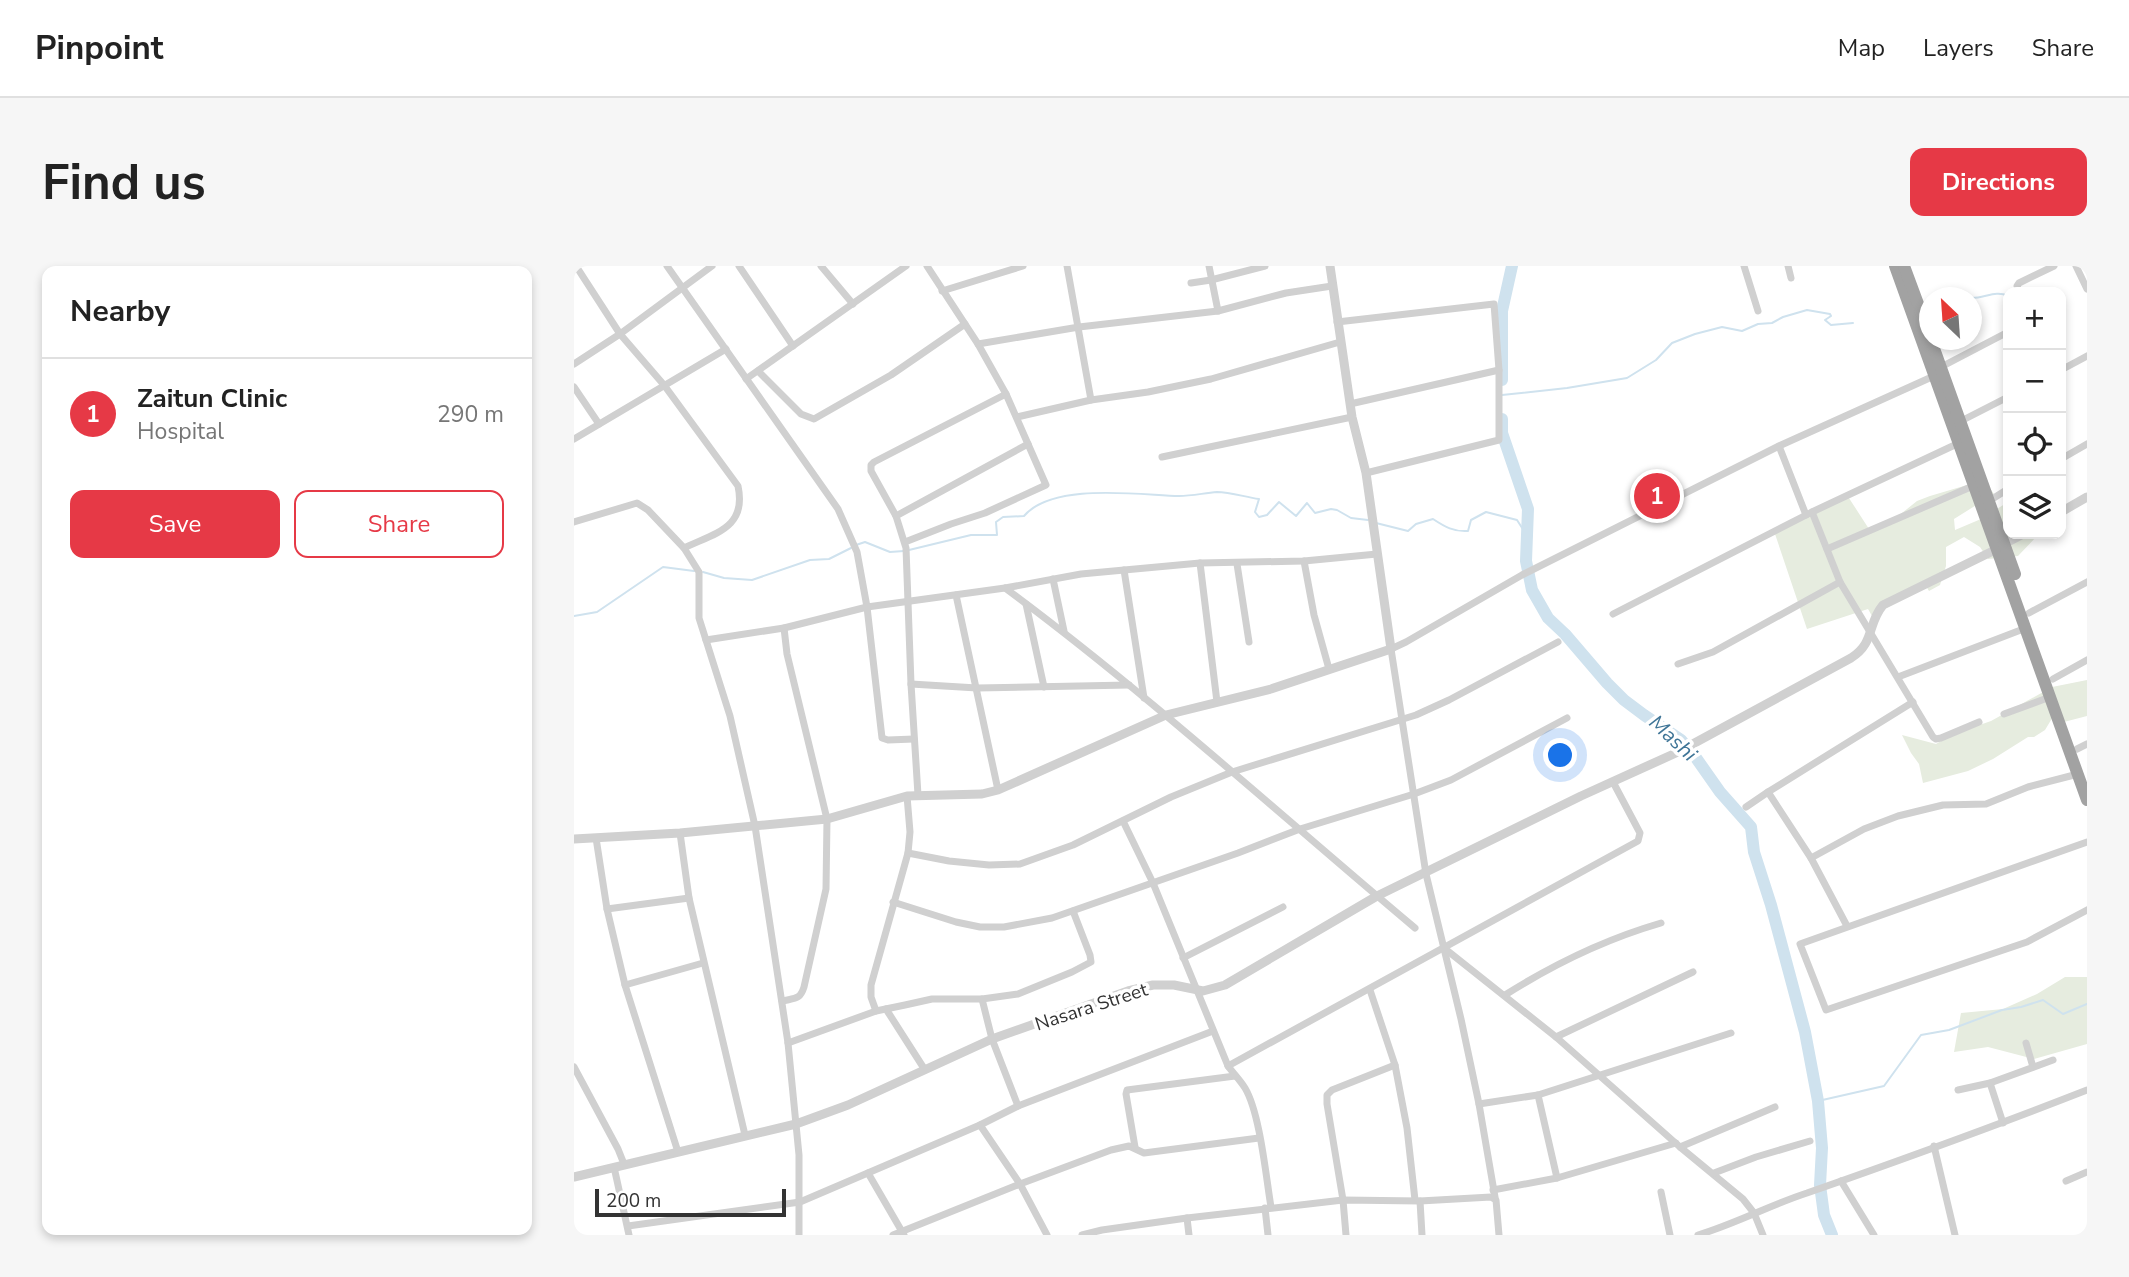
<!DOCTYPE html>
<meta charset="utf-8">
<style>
body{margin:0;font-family:"Nunito Sans",sans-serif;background:#f6f6f6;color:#222}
.controls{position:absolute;right:21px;top:21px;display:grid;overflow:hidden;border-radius:14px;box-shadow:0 4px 10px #0003}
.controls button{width:63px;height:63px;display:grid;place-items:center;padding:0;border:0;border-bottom:2px solid #e0e0e0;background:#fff;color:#222;font:35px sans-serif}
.compass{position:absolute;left:1345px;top:21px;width:63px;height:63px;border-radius:50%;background:#fff;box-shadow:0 4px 10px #0003;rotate:335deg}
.scale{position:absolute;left:21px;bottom:18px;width:191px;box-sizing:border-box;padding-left:7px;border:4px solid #333;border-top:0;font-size:19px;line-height:24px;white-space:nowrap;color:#333;-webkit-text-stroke:5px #fff;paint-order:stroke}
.you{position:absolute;left:987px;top:490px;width:24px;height:24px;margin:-18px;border:5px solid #fff;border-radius:50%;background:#1a73e8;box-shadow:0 0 0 10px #1a73e833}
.badge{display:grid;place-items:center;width:46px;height:46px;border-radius:50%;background:#e63946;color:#fff;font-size:23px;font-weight:700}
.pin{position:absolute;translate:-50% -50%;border:4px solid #fff;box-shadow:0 2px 7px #0006}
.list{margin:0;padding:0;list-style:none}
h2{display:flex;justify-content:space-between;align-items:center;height:91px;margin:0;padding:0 28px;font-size:30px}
h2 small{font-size:23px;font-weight:400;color:#767676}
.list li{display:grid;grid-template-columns:46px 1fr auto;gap:21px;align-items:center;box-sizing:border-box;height:112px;padding:0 28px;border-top:2px solid #e0e0e0}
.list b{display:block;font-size:26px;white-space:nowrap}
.list p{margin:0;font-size:23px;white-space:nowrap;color:#767676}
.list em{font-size:23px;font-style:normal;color:#767676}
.actions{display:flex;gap:14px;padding:21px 28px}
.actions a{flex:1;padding:16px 0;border:2px solid #e63946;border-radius:14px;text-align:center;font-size:24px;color:#e63946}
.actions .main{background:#e63946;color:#fff}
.icon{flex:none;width:38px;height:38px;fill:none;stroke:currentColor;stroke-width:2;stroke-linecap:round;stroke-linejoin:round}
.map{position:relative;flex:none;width:1513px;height:969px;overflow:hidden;border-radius:14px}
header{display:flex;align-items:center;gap:42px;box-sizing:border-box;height:98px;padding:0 35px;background:#fff;border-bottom:2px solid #e0e0e0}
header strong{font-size:33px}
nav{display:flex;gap:38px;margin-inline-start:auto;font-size:24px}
.intro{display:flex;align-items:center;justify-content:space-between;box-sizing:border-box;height:168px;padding:0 42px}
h1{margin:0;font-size:49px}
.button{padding:18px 32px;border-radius:14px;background:#e63946;color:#fff;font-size:24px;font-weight:700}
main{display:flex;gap:42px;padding:0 42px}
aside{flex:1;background:#fff;border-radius:14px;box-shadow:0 4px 10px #0003}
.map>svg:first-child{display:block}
</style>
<header>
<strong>Pinpoint</strong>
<nav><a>Map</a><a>Layers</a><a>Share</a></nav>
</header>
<div class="intro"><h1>Find us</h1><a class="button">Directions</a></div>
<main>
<aside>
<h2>Nearby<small></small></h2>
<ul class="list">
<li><span class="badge">1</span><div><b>Zaitun Clinic</b><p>Hospital</p></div><em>290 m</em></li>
</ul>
<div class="actions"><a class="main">Save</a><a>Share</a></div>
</aside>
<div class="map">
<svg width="1513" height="969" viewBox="0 0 1513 969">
<rect width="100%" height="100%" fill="#fff"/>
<g fill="#e6ecdf">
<path d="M1410 214 1420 228 1380 253 1381 264 1407 253 1434 236V268H1465L1444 290 1414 293 1406 281 1390 271 1372 281V300L1366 319 1355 325 1352 320 1298 350 1294 343 1233 363 1200 265 1273 229 1295 263 1313 259 1343 235 1356 230Z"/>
<path d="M1513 414V450L1486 457 1480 449 1471 464 1460 471H1454L1419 493 1394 505 1349 517 1345 498 1337 487 1328 469 1362 478 1377 469 1417 455 1478 421Z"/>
<path d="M1491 711H1513V778L1460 793 1414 781 1380 786 1387 747 1429 743 1463 728Z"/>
</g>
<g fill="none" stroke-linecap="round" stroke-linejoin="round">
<g stroke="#cfe2ee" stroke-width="2">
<path d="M1373 29 1383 32"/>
<path d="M1398 32C1411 32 1422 24 1434 30"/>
<path d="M928 129 993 122 1053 112 1082 94 1098 77 1121 68 1148 61 1168 65 1184 58 1198 57 1209 51 1233 44 1256 48 1257 50 1251 54 1257 59 1279 57"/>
<path d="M802 257 834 265 842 258 859 253C871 261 880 266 894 265L897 254 912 246 943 254 952 268"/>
<path d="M282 279 291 276 316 286 330 285"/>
<path d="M335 284 397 269H423L422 256 429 251 450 250C479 216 565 229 605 230 618 230 630 227 643 226 656 226 671 231 685 233L681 246 685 251 693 249 705 236 722 250 733 237 741 247 757 243 763 244 777 252 794 254"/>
<path d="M129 306 150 312 178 314 236 294 255 293 277 282"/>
<path d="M0 350 23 346 89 301 120 305"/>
<path d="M1244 835 1310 820 1347 769 1375 764 1428 744 1447 741 1469 734 1489 748 1513 738"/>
</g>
<g stroke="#cfe2ee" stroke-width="12">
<path d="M928 114V45L938 0"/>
<path d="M928 153V167L954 243 952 295 958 324 974 352 991 368 1033 417 1050 434 1070 449 1107 474 1120 489 1146 526 1177 561 1180 586 1197 639 1231 766 1244 835 1248 882 1246 919 1250 949 1258 969"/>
</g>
<g stroke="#d0d0d0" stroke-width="7">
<path d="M2 0 46 68 90 119 164 220C173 262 141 267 110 282"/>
<path d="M93 0 264 243 283 286 293 341 308 472 314 474 340 473"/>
<path d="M165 0 219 80"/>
<path d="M247 0 279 38"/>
<path d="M493 0 517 134"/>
<path d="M635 0 644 45"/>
<path d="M1170 0 1184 45"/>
<path d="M1214 0 1217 12"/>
<path d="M1502 0 1513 23"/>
<path d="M617 17 637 14 691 0"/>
<path d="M368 25 449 0"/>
<path d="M1445 26 1443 20 1445 17 1480 0"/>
<path d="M763 56 920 38 925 104V174L792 207"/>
<path d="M404 78 505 61 644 45 712 27 758 20"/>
<path d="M0 98 46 68 138 0"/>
<path d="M1367 101 1434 66"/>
<path d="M1487 104 1513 90"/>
<path d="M184 105 227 148 240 153 317 109 391 58"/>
<path d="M172 113 332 0"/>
<path d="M0 121 25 158"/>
<path d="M776 138 925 104"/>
<path d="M443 151 517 134 574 126 637 113 766 76"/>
<path d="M1387 155 1434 131"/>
<path d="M0 173 152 83"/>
<path d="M1205 180 1232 249"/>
<path d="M588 191 778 151"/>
<path d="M1487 193 1513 178"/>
<path d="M1415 235 1434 223"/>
<path d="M1238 246 1266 316 1359 471 1362 473 1367 472 1405 456"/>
<path d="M322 250 454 178"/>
<path d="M0 256 63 237 74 244 110 282 125 306V352L156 450 181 560 214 777 225 889V969"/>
<path d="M331 276 377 258 411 247 472 219 432 128 404 78 353 0"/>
<path d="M1253 283 1399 220"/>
<path d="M730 295 740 349 755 403"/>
<path d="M626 297 643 436"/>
<path d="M663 298 675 376"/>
<path d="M550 304 570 432"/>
<path d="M479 313 490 365"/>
<path d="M431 322C574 428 705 548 841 662"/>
<path d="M382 329 424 524"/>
<path d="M452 338 470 421"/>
<path d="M1455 347 1513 316"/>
<path d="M1039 348 1238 246 1385 177"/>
<path d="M132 374 210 362 293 341 431 322 507 308 626 297 730 295 803 288"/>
<path d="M1104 398 1139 386 1266 316"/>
<path d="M1324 411 1452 362"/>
<path d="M1479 413 1513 394"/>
<path d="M337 418 403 422 555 419"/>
<path d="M1430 448 1476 431"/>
<path d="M1503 483 1513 478"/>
<path d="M344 529 337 418 332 282 322 250 297 205V199L300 196 432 128"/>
<path d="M1172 541 1194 526"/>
<path d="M549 555 579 617 654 800C659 807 666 814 671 822 686 847 692 911 697 941"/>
<path d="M106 567 115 632 171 869"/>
<path d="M22 572 33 643 51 719 104 886"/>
<path d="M1513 576 1226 678 1252 744 1453 676 1513 644"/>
<path d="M334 587 375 595 415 599 446 598 499 579 597 531 658 506 842 449 875 434 984 376"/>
<path d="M1237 592 1290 563 1324 550 1369 539 1412 538 1454 521 1504 508"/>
<path d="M319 636 382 656 406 661H430L478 652 664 587 726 563 840 528 877 514 993 452"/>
<path d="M33 643 115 632"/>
<path d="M1273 660 1237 592 1194 526 1339 436"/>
<path d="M870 682 982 771 1106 881 1169 933 1180 947 1189 969"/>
<path d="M609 692 709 641"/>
<path d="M51 719 129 697"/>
<path d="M796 724 821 799 833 862 841 934"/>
<path d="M931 729C980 698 1032 673 1087 657"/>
<path d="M408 733 418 773 444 840"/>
<path d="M208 735C221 732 226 734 230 721L252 623 253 553 213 388 210 362"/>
<path d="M312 743 351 804"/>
<path d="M302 745 297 731V719L334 587 336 566 333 530"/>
<path d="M982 771 1119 706"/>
<path d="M214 777 302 745 331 739 358 733H408L444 728 498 706 517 696 516 689 499 645"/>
<path d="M1452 777 1459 801"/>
<path d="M654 800 1064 575 1066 567 1039 516"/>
<path d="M0 801 44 883 50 898"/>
<path d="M1416 817 1429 857"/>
<path d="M1384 824 1416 817 1479 794"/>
<path d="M964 829 983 912"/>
<path d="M905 838 964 829 1157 767"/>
<path d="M406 859 446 918 473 969"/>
<path d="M1360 880 1381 969"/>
<path d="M561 881 552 828 553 824 661 810"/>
<path d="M1106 881 1201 841"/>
<path d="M40 901 55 969"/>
<path d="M294 907 330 969"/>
<path d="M1140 907 1182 891 1236 875"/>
<path d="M1267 915 1300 969"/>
<path d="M1492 915 1513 906"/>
<path d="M919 924 983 912 1102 877"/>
<path d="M1087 926 1096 969"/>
<path d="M921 931 905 838 887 753 852 608 817 383 832 376 948 309 1205 180 1360 110"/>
<path d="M846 935 848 969"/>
<path d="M691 942 694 969"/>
<path d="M613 952 615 969"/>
<path d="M54 960 226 936 406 859 444 840 639 765"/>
<path d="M319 969 446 918 537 884 555 880 570 887 685 872"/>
<path d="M508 969 528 964 613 952 769 934 846 935 917 931 922 934 925 969"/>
<path d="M772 969 769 934 753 838V829L758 824 821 799"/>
<path d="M1124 969C1161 958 1196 939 1233 927 1327 894 1421 860 1513 824"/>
</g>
<g stroke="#d0d0d0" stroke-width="9">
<path d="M1487 246 1513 231"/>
<path d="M1430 278 1449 268"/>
<path d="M0 573 106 567 253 553 333 530 408 528 424 524 592 449 697 423 817 383 792 207 778 151 756 0"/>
<path d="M0 911 222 858 274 839 418 773 554 725 579 719H600L629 725 651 719 803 630 1007 530 1104 486 1277 392C1301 377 1293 358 1309 339L1423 283"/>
</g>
<g stroke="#a2a2a2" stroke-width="12">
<path d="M1321 0 1513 534"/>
<path d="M1330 0 1356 70"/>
<path d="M1357 74 1441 308"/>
</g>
</g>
<g text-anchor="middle" stroke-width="7" stroke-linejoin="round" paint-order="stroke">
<g font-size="19" fill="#333" stroke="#fff">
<text transform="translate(517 740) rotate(-18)" y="7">Nasara Street</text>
</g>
<g font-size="21" font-style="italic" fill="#3f7597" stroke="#fff">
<text transform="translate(1099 472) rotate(43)" y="7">Mashi</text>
</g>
</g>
</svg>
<div class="controls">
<button>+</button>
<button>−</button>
<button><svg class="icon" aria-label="locate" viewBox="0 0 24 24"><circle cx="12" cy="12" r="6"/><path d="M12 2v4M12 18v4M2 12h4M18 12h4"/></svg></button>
<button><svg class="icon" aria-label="layers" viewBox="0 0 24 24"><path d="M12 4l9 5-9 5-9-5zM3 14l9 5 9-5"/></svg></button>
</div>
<svg class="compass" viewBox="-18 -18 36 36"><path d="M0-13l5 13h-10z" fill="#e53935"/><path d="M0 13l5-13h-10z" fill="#767676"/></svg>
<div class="scale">200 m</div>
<div class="you"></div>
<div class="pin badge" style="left:1083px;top:230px">1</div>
</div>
</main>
